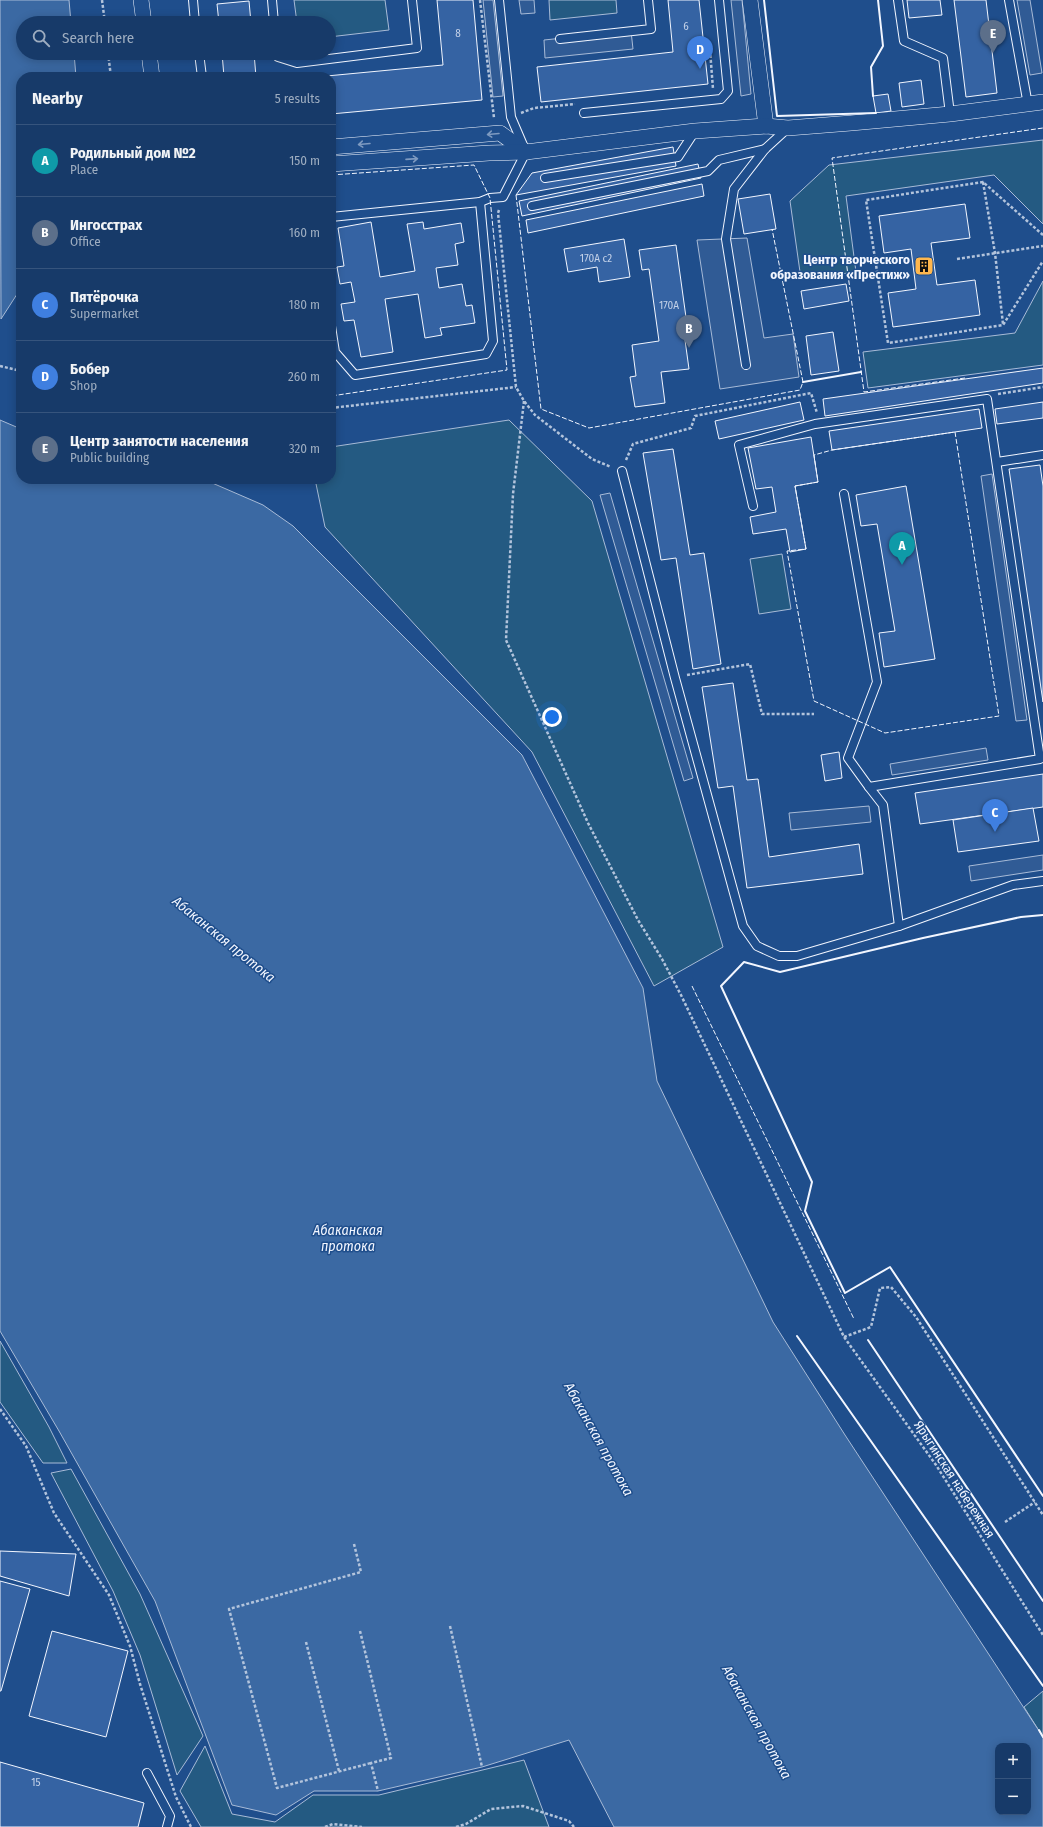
<!DOCTYPE html>
<meta charset="utf-8">
<style>
body{margin:0;font-family:"Fira Sans Condensed",sans-serif;background:#20416f;color:#f1f3f6}
.controls{position:absolute;right:12px;bottom:12px;display:grid;overflow:hidden;border-radius:8px;box-shadow:0 2px 10px #0003}
.controls button{width:36px;height:36px;display:grid;place-items:center;padding:0;border:0;border-bottom:1px solid #36547d;background:#173a69;color:#f1f3f6;font:20px sans-serif}
.you{position:absolute;left:552px;top:717px;width:14px;height:14px;margin:-10px;border:3px solid #fff;border-radius:50%;background:#1a73e8;box-shadow:0 0 0 6px #1a73e833}
.badge{display:grid;place-items:center;width:26px;height:26px;border-radius:50%;background:#ffb74d;color:#fff;font-size:13px;font-weight:700}
.pin{position:absolute;translate:-50% -33px;filter:drop-shadow(0 1px 2px #0008)}
.pin::after{content:'';position:absolute;top:21px;width:14px;height:12px;background:inherit;clip-path:polygon(0 0,100% 0,50% 100%)}
.list{margin:0;padding:0;list-style:none}
h2{display:flex;justify-content:space-between;align-items:center;height:52px;margin:0;padding:0 16px;font-size:17px}
h2 small{font-size:13px;font-weight:400;color:#9eadc0}
.list li{display:grid;grid-template-columns:26px 1fr auto;gap:12px;align-items:center;box-sizing:border-box;height:72px;padding:0 16px;border-top:1px solid #36547d}
.list b{display:block;font-size:15px;white-space:nowrap}
.list p{margin:0;font-size:13px;white-space:nowrap;color:#9eadc0}
.list em{font-size:13px;font-style:normal;color:#9eadc0}
.icon{flex:none;width:22px;height:22px;fill:none;stroke:currentColor;stroke-width:2;stroke-linecap:round;stroke-linejoin:round}
.map{position:relative;flex:none;width:1043px;height:1827px;overflow:hidden}
.search{position:absolute;background:#173a69;box-shadow:0 2px 10px #0003;left:16px;top:16px;width:320px;height:44px;display:flex;align-items:center;gap:10px;box-sizing:border-box;padding:0 14px;border-radius:22px;color:#9eadc0;font-size:15px}
.panel{position:absolute;background:#173a69;box-shadow:0 2px 10px #0003;left:16px;top:72px;width:320px;height:412px;border-radius:16px}
.map>svg:first-child{display:block}
</style>
<div class="map">
<svg width="1043" height="1827" viewBox="0 0 1043 1827">
<rect width="100%" height="100%" fill="#1f4e8c"/>
<g fill="#245a82" stroke="#a8bbd7">
<path d="M294 0H385L389 30 329 37V23H297Z"/>
<path d="M549 0H616L617 13 550 20Z"/>
<path d="M1043 140V224L994 175 846 196 856 272 801 279 790 201 829 165Z"/>
<path d="M1043 281V365L868 388 863 352 1015 333Z"/>
<path d="M509 420 592 501 723 947 654 986 532 752 325 527 315 479H331V447Z"/>
<path d="M782 554 791 609 759 614 750 559Z"/>
<path d="M0 1341 49 1427 67 1463H43L0 1402Z"/>
<path d="M71 1469 140 1594 203 1736 177 1775 140 1655 113 1591 51 1473Z"/>
<path d="M1043 1691V1737L1024 1707Z"/>
<path d="M205 1746 232 1814 275 1822 313 1795H379L524 1760 549 1827H201L180 1791Z"/>
</g>
<g fill="#305b95" stroke="#a8bbd7">
<path d="M483 0H493L503 96 493 97Z"/>
<path d="M519 0H534L535 13 521 14Z"/>
<path d="M731 0H742L751 94 741 96Z"/>
<path d="M1017 0H1030L1042 73 1030 75Z"/>
<path d="M631 31 633 49 545 58 544 40Z"/>
<path d="M747 238 764 338 793 334 799 377 720 389 697 240Z"/>
<path d="M992 474 1027 720 1016 721 981 476Z"/>
<path d="M610 493 693 778 684 781 600 495Z"/>
<path d="M986 748 988 760 892 775 890 764Z"/>
<path d="M869 806 871 822 791 830 789 813Z"/>
<path d="M1043 855V870L971 881 969 866Z"/>
</g>
<g fill="#3b69a3" stroke="#a8bbd7" fill-rule="evenodd">
<path d="M0 0H69L71 23H23V53H74L76 77H21V288L1 319Z"/>
<path d="M0 420 21 429V479H203L263 505 293 526 522 755 643 988 657 1081 773 1322 845 1435 1043 1737V1827H614L569 1740 482 1767 378 1791H314L276 1815 232 1805 155 1601 59 1431 0 1331ZM998 1746H1028V1812H998Z"/>
</g>
<g fill="#3563a3" stroke="#f2f6ff">
<path d="M437 0H473L482 100 331 114V77H316L443 65Z"/>
<path d="M668 0H699L708 84 541 102 537 67 673 52Z"/>
<path d="M907 0H940L942 15 909 18Z"/>
<path d="M954 0H986L997 93 966 97Z"/>
<path d="M249 1 251 23H219L217 4Z"/>
<path d="M222 53H254L256 77H224Z"/>
<path d="M921 80 924 104 902 107 899 83Z"/>
<path d="M888 94 891 111 876 113 873 96Z"/>
<path d="M673 147 676 166 516 195 532 173Z"/>
<path d="M698 164 701 178 522 216 519 201Z"/>
<path d="M702 184 704 196 528 233 526 220Z"/>
<path d="M770 194 776 229 744 234 738 199Z"/>
<path d="M965 204 970 238 931 243 937 285 975 280 980 315 893 327 888 293 916 289 911 249 884 253 879 216Z"/>
<path d="M371 222 380 277 415 271 407 224 423 222 424 229 461 223 464 242 455 244 458 265 436 268 439 288 462 284 466 306 472 305 475 323 440 328 442 335 425 338 418 294 385 299 393 352 361 357 354 320 344 321 341 304 355 302 351 282 340 284 337 267 344 266 338 228Z"/>
<path d="M624 239 630 277 599 282 597 267 568 272 564 249Z"/>
<path d="M676 245 689 339 685 340 689 369 661 372 665 403 635 407 630 377 636 376 632 345 659 341 649 269 642 270 639 250Z"/>
<path d="M846 284 849 301 804 309 801 291Z"/>
<path d="M833 332 839 371 811 375 806 336Z"/>
<path d="M1043 368V383L825 416 823 399Z"/>
<path d="M800 402 804 420 719 439 715 421Z"/>
<path d="M1043 402V418L997 424 995 409Z"/>
<path d="M979 409 982 428 832 450 829 431Z"/>
<path d="M811 437 818 482 795 486 806 549 790 552 786 529 753 534 750 517 776 512 772 487 756 489 748 448Z"/>
<path d="M673 449 690 555 704 553 721 664 693 669 676 558 661 560 643 453Z"/>
<path d="M1040 465 1043 486V702L1009 469Z"/>
<path d="M906 486 935 659 884 667 879 633 895 631 877 524 861 526 856 495Z"/>
<path d="M733 683 747 780 758 779 769 857 859 844 863 874 747 888 733 786 718 788 702 687Z"/>
<path d="M839 752 842 778 825 781 821 755Z"/>
<path d="M1043 774V807L920 824 915 793Z"/>
<path d="M1033 808 1039 841 958 852 953 820Z"/>
<path d="M0 1551 76 1554 69 1596 0 1576Z"/>
<path d="M0 1581 30 1589 1 1691H0Z"/>
<path d="M52 1631 128 1651 106 1737 29 1716Z"/>
<path d="M0 1762 144 1803 138 1827H0Z"/>
</g>
<g fill="none" stroke-linecap="round" stroke-linejoin="round">
<g stroke="#f2f6ff" stroke-width="10">
<g id="service">
<path d="M193 0 195 23"/>
<path d="M272 0 274 23"/>
<path d="M898 0 904 41 943 58 950 114"/>
<path d="M1009 0 1028 105"/>
<path d="M560 39 651 29 648 0"/>
<path d="M199 53 202 77"/>
<path d="M278 53V57L297 63 417 48 412 0"/>
<path d="M584 113 721 99 728 91 719 0"/>
<path d="M545 178 678 157 695 131"/>
<path d="M532 206 708 171 719 160 765 149"/>
<path d="M331 217 480 202 490 198 503 197 526 152 511 117 499 0"/>
<path d="M331 326 335 352 355 375 486 354 493 341 480 202"/>
<path d="M746 365 726 239 734 189 765 149 788 128"/>
<path d="M997 462 1043 455"/>
<path d="M622 471 675 678 743 926 757 946 779 956H797L899 926 1013 885 1043 881"/>
<path d="M844 494 877 682 848 758 869 787"/>
<path d="M753 506 739 445 815 424 987 399 1040 759 869 787 883 805 899 926"/>
<path d="M147 1773 170 1816 167 1827"/>
</g>
</g>
<g stroke="#f2f6ff" stroke-width="16">
<g id="minor">
<path d="M141 0 144 23"/>
<path d="M750 0 766 126"/>
<path d="M149 53 152 77"/>
<path d="M331 147 500 133 526 152"/>
<path d="M331 164 489 153 526 152 695 131 766 126 788 128 851 123 950 114 1043 102"/>
</g>
</g>
<g stroke="#b3c4dc" stroke-width="2.5" stroke-dasharray="3 2" stroke-linecap="butt">
<path d="M102 0 105 23"/>
<path d="M480 0 494 118"/>
<path d="M710 50 713 89"/>
<path d="M108 53 111 77"/>
<path d="M521 113 534 108 575 104"/>
<path d="M983 182 995 253 1003 324"/>
<path d="M499 210 498 213 516 387 524 401 535 415 592 459 611 467"/>
<path d="M1043 235 983 182 866 200 888 343 1003 325 1043 261"/>
<path d="M957 259 1043 246"/>
<path d="M0 366 21 371"/>
<path d="M998 394 1043 387"/>
<path d="M524 401 513 494 506 640 588 823 638 920 662 959 681 995 844 1337 936 1465 1043 1635"/>
<path d="M331 408 516 387"/>
<path d="M626 460 633 444 691 428 695 416 811 393 817 413"/>
<path d="M687 675 750 664 762 714H814"/>
<path d="M844 1337 871 1327 880 1288 891 1287 916 1317 1043 1515"/>
<path d="M0 1409 26 1446 54 1513 109 1595 130 1646 140 1684 176 1797 191 1827"/>
<path d="M1005 1522 1035 1502"/>
<path d="M354 1544 361 1572 229 1609 277 1788 371 1763"/>
<path d="M450 1626 482 1767"/>
<path d="M360 1631 391 1758 371 1763 378 1791"/>
<path d="M306 1642 339 1771"/>
<path d="M325 1827 333 1824 362 1827"/>
<path d="M456 1827 466 1824 491 1809 523 1806 569 1821 574 1827"/>
</g>
<use href="#service" stroke="#1f4e8c" stroke-width="8"/>
<use href="#minor" stroke="#1f4e8c" stroke-width="15"/>
<g stroke="#f2f6ff" stroke-width="1" stroke-dasharray="5 2" stroke-linecap="butt">
<path d="M331 175 474 165 490 198 507 370 331 396"/>
<path d="M516 195 541 409 589 428 800 390 803 382 772 229"/>
<path d="M965 378 864 392 832 158 1043 128"/>
<path d="M955 432 999 716 885 733 814 701 787 551 806 549 795 486 818 482 814 455 832 450Z"/>
<path d="M692 986 854 1319"/>
</g>
<g stroke="#f2f6ff" stroke-width="2">
<path d="M764 0 777 116 876 113"/>
<path d="M873 96 871 67 883 46 878 0"/>
<path d="M803 382 861 372"/>
<path d="M1043 915 1021 917 923 938 780 972 744 962 721 986 812 1182 805 1211 845 1293 890 1267 1043 1496"/>
<path d="M797 1336 1043 1686"/>
<path d="M868 1340 1043 1601"/>
<path d="M1039 1730 1043 1737"/>
</g>
</g>
<defs><path id="oneway-shaft" d="M-6 0H5M1.5-3L5.5 0L1.5 3" fill="none" stroke-width="1.6" stroke-linecap="round" stroke-linejoin="round"/></defs>
<g stroke="#7e9ac0">
<use href="#oneway-shaft" transform="translate(493 134) rotate(175)"/>
<use href="#oneway-shaft" transform="translate(364 144) rotate(175)"/>
<use href="#oneway-shaft" transform="translate(412 159) rotate(-4)"/>
</g>
<defs>
<g id="building-square" transform="scale(1)"><rect x="-9" y="-9" width="18" height="18" rx="4" fill="#ffb74d" stroke="#1f4e8c"/><path d="M-4-6H4V6H1V3H-1V6H-4ZM-2.5-4.3h1.7v1.8h-1.7ZM.8-4.3h1.7v1.8H.8ZM-2.5-1h1.7V.8h-1.7ZM.8-1h1.7V.8H.8Z" fill="#111"/></g>
</defs>
<g fill-rule="evenodd">
<use href="#building-square" x="924" y="266"/>
</g>
<g text-anchor="middle" stroke-width="3" stroke-linejoin="round" paint-order="stroke">
<g font-size="11" fill="#c3d1e8">
<text x="686" y="30">6</text>
<text x="458" y="37">8</text>
<text x="596" y="262">170А с2</text>
<text x="669" y="309">170А</text>
<text x="36" y="1786">15</text>
</g>
<g font-size="13" font-weight="bold" fill="#f2f6ff" stroke="#1f4e8c" text-anchor="end">
<text x="910" y="264">Центр творческого<tspan x="910" dy="15">образования «Престиж»</tspan></text>
</g>
<g font-size="13" fill="#f2f6ff" stroke="#1f4e8c">
<text transform="translate(955 1479) rotate(57)" y="5">Ярыгинская набережная</text>
</g>
<g font-size="14" font-style="italic" fill="#f2f6ff" stroke="#1f4e8c">
<text transform="translate(224 939) rotate(39)" y="5">Абаканская протока</text>
<text x="348" y="1235">Абаканская<tspan x="348" dy="16">протока</tspan></text>
<text transform="translate(599 1439) rotate(61)" y="5">Абаканская протока</text>
<text transform="translate(757 1722) rotate(61)" y="5">Абаканская протока</text>
</g>
</g>
</svg>
<div class="controls">
<button>+</button>
<button>−</button>
</div>
<div class="you"></div>
<div class="pin badge" style="left:902px;top:565px;background:#0f9aa8">A</div>
<div class="pin badge" style="left:689px;top:348px;background:#5c6f8a">B</div>
<div class="pin badge" style="left:995px;top:832px;background:#3f7fe0">C</div>
<div class="pin badge" style="left:700px;top:69px;background:#3f7fe0">D</div>
<div class="pin badge" style="left:993px;top:53px;background:#5c6f8a">E</div>
<div class="search"><svg class="icon" aria-label="search" viewBox="0 0 24 24"><circle cx="10" cy="10" r="6"/><path d="M15 15l6 6"/></svg>Search here</div>
<section class="panel">
<h2>Nearby<small>5 results</small></h2>
<ul class="list">
<li><span class="badge" style="background:#0f9aa8">A</span><div><b>Родильный дом №2</b><p>Place</p></div><em>150 m</em></li>
<li><span class="badge" style="background:#5c6f8a">B</span><div><b>Ингосстрах</b><p>Office</p></div><em>160 m</em></li>
<li><span class="badge" style="background:#3f7fe0">C</span><div><b>Пятёрочка</b><p>Supermarket</p></div><em>180 m</em></li>
<li><span class="badge" style="background:#3f7fe0">D</span><div><b>Бобер</b><p>Shop</p></div><em>260 m</em></li>
<li><span class="badge" style="background:#5c6f8a">E</span><div><b>Центр занятости населения</b><p>Public building</p></div><em>320 m</em></li>
</ul>
</section>
</div>
